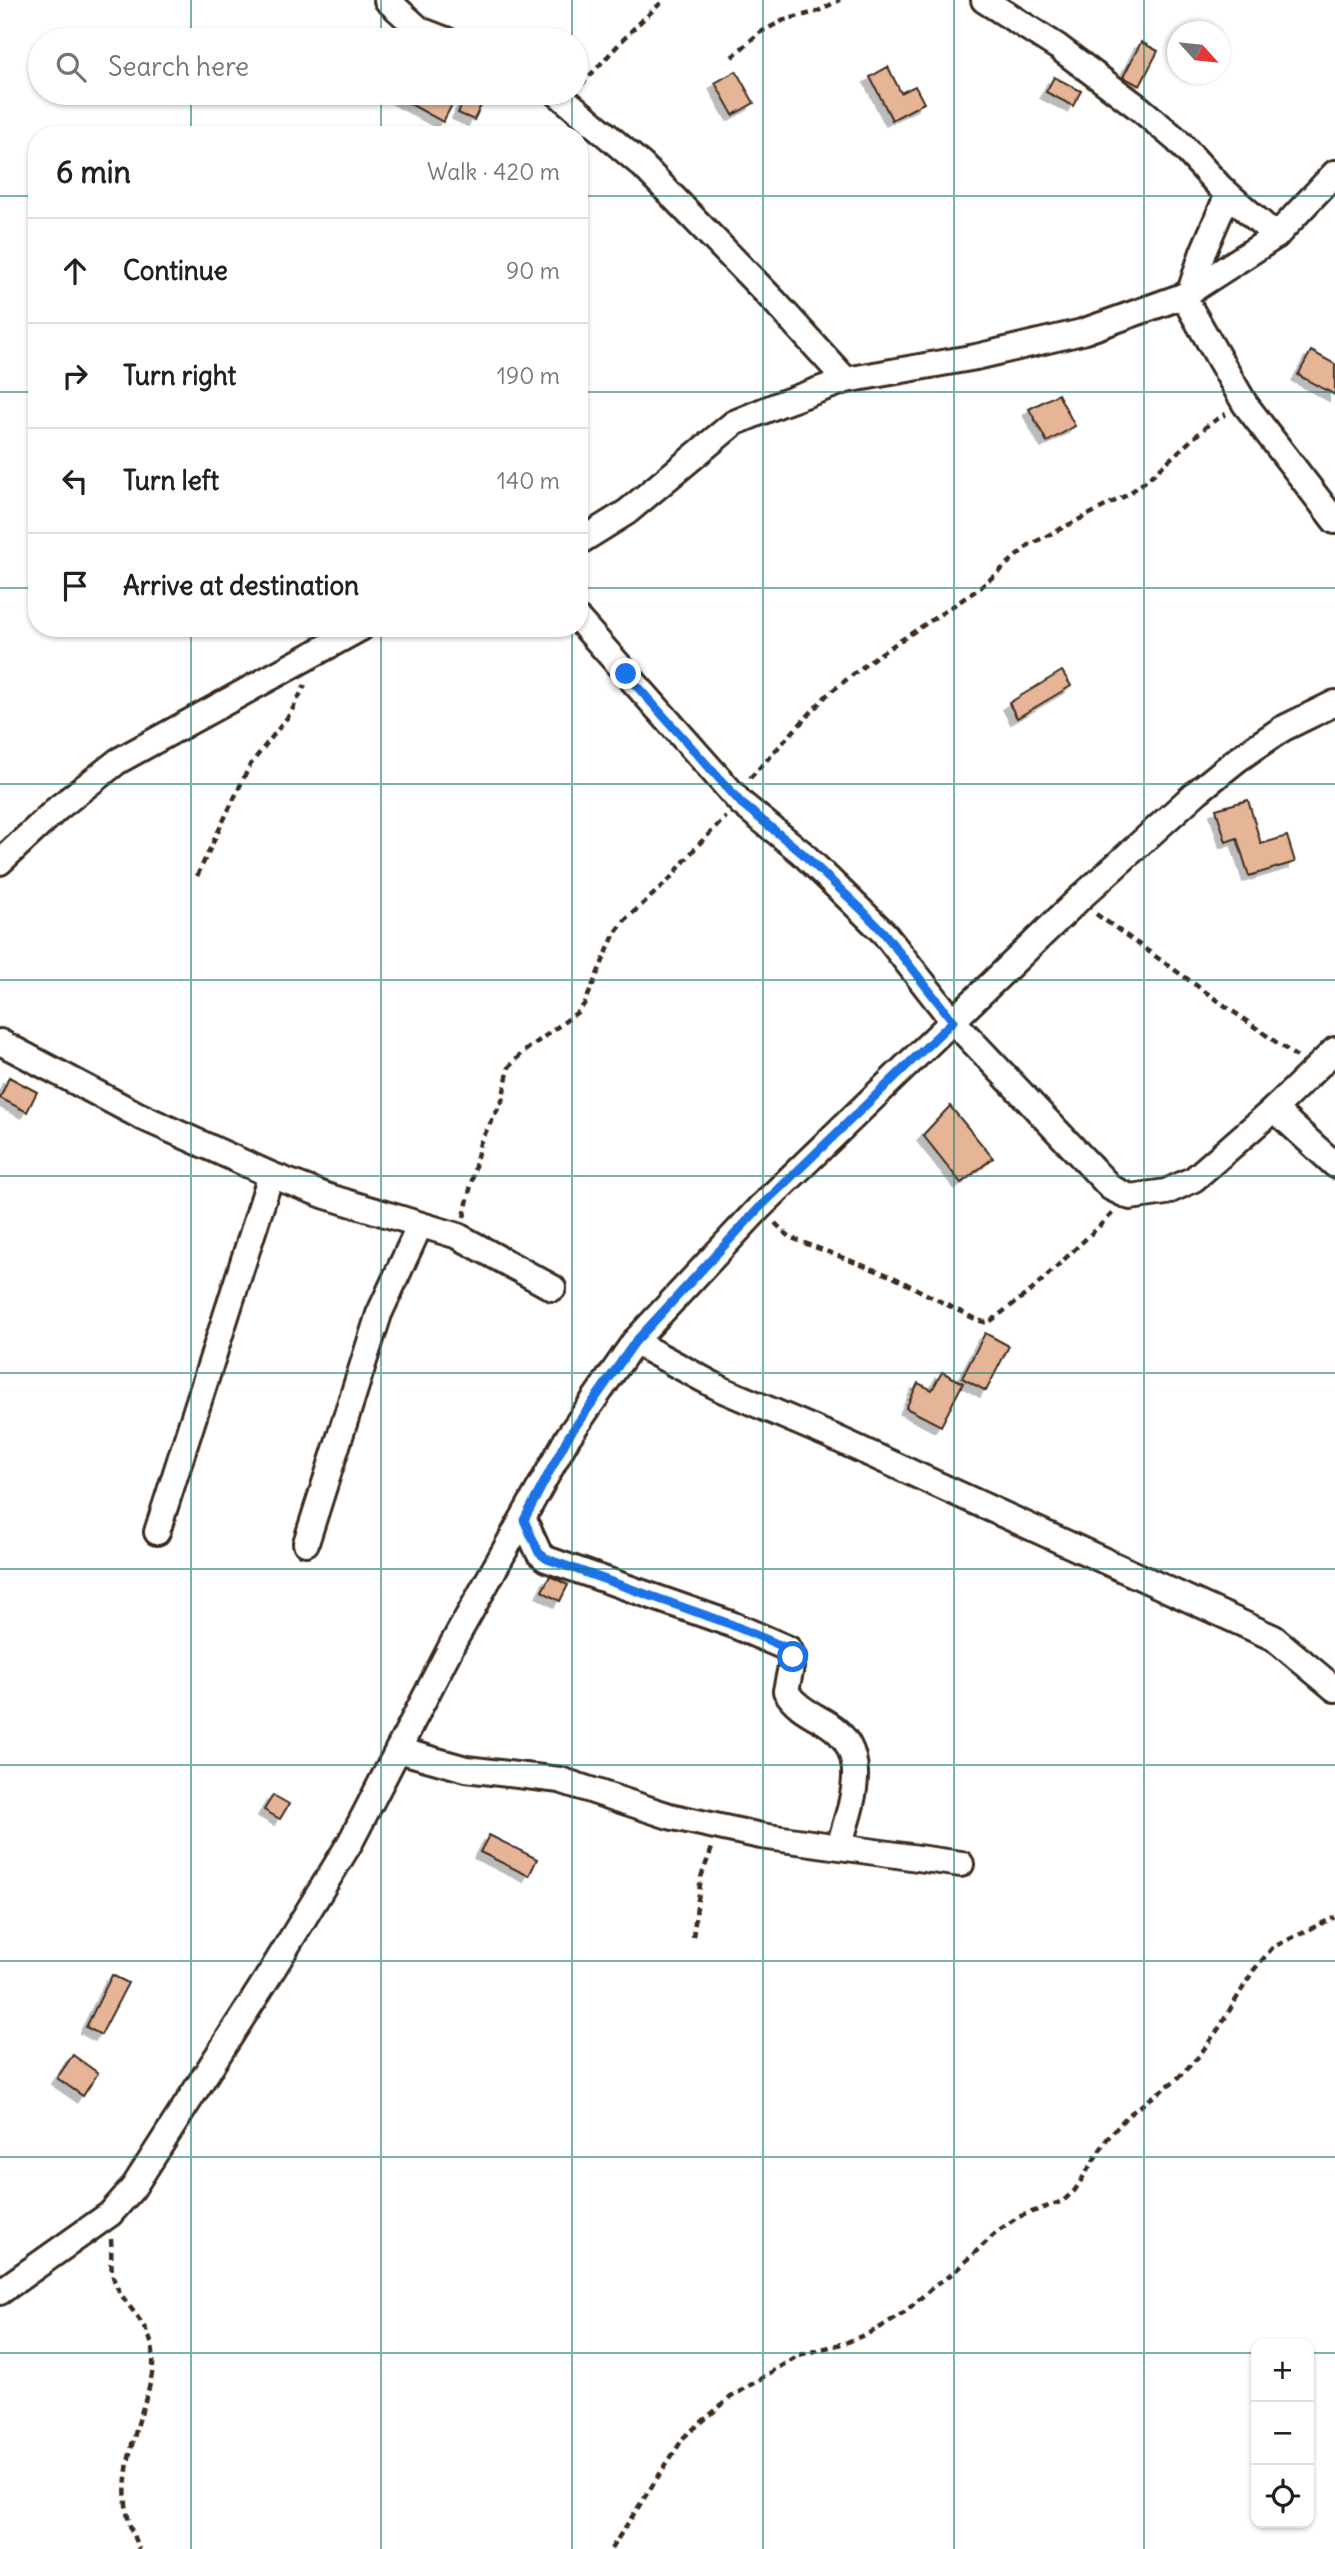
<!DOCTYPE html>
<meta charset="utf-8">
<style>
body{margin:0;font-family:Delius,sans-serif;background:#f2f2f2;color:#202124}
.controls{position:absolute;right:21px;bottom:21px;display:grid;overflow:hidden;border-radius:14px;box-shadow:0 2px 5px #0004}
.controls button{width:63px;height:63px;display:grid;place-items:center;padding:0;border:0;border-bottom:2px solid #e0e0e0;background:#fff;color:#202124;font:35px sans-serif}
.compass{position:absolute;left:1167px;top:21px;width:63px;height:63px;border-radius:50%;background:#fff;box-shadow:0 2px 5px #0004;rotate:117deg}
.stop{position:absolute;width:21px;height:21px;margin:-16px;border:5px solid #1a73e8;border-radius:50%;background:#fff}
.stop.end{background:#1a73e8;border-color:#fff;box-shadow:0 2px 7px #0008}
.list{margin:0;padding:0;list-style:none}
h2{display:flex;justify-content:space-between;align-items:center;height:91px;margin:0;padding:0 28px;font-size:30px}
h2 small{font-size:23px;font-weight:400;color:#757577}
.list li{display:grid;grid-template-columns:46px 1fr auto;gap:21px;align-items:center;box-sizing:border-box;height:105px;padding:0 28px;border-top:2px solid #e0e0e0}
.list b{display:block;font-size:26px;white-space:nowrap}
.list em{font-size:23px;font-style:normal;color:#757577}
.icon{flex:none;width:38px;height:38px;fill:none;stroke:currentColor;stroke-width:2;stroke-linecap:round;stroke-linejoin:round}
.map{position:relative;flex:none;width:1335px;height:2549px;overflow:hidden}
.search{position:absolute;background:#fff;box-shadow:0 2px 5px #0004;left:28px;top:28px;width:560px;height:77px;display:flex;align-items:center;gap:18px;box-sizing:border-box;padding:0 24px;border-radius:38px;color:#757577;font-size:26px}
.panel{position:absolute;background:#fff;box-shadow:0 2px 5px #0004;left:28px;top:126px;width:560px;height:511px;border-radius:28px}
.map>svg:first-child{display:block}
</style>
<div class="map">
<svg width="1335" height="2549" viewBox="0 0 1335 2549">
<defs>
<filter id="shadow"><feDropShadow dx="-6" dy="6" stdDeviation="0" flood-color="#0004"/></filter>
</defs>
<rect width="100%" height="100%" fill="#fff"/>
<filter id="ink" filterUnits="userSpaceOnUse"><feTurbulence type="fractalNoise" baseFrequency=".0143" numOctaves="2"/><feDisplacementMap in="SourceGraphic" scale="14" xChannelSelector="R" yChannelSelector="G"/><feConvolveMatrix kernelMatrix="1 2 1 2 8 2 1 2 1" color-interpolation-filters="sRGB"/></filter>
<g filter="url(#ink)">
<g fill="#e6b597" stroke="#3b2a1e" stroke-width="2" filter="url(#shadow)">
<path d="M1141 42 1158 51 1140 86 1123 77Z"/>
<path d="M888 67 901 93 915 86 924 103 892 120 870 77Z"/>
<path d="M736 71 754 103 733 115 715 83Z"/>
<path d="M1054 77 1081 91 1073 106 1046 92Z"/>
<path d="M390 93H438L454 101 443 122Z"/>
<path d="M467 93H487L474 120 458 113Z"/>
<path d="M1311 351 1335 364V395L1298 375Z"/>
<path d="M1058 394 1075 426 1047 442 1029 409Z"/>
<path d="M1062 671 1071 686 1017 718 1009 703Z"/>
<path d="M1248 800 1261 844 1287 836 1295 862 1249 876 1237 838 1226 842 1216 809Z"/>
<path d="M9 1077 37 1092 27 1112 0 1098Z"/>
<path d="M950 1106 993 1158 961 1183 923 1135Z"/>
<path d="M985 1333 1009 1346 986 1391 962 1378Z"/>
<path d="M942 1372 963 1383 941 1426 906 1408 918 1383 932 1390Z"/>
<path d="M550 1576 568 1585 560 1601 542 1591Z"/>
<path d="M273 1795 289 1804 280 1819 264 1810Z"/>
<path d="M489 1835 537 1859 529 1876 480 1852Z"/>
<path d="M112 1975 128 1983 101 2035 86 2027Z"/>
<path d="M73 2055 98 2073 83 2096 57 2078Z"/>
</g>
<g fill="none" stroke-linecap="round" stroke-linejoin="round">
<g stroke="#3b2a1e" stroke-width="30">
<g id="minor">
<path d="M387 0 420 30 446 40"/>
<path d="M984 0 1058 47 1139 108 1177 140 1220 187 1276 236"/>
<path d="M557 93 643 166 775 302 846 380"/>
<path d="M1190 292 1203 252 1228 194"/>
<path d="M1183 296 1245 404 1335 521"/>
<path d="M579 542 627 512 734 423 780 404 846 380 976 357 1082 332 1183 296 1276 236 1335 173"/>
<path d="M579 620 741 803 802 853 884 933 953 1021 1111 1188 1130 1197 1166 1192 1194 1179 1274 1109 1335 1050"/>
<path d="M0 862 58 808 118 761 361 628"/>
<path d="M0 1042 140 1116 271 1175 326 1196 458 1236 553 1288"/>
<path d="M1274 1109 1335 1165"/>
<path d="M634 1342 723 1390 831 1436 1274 1638 1335 1689"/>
<path d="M524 1520 539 1553 546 1559 731 1624 789 1649 793 1657 786 1691C796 1708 812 1714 828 1724 873 1753 851 1805 839 1846"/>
<path d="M157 1532 271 1175"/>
<path d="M306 1543 379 1314 420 1225"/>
<path d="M398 1750 466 1769 560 1780 669 1816 761 1836 961 1864"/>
<path d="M0 2292 110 2214 133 2188 268 1977 351 1841 453 1643 568 1437 634 1342 759 1208 1079 899 1197 792 1238 759 1282 729 1335 703"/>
</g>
</g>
<g stroke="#3b2a1e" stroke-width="4.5" stroke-dasharray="7 5" stroke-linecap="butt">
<path d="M732 57 759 33 784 20 816 12 840 0"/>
<path d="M581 85 635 27 664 0"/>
<path d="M750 778 827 695 874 658 980 588 1029 545 1127 495 1147 480 1209 424 1226 414"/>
<path d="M197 876 250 765 290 714 305 685"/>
<path d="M1096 914 1297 1057"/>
<path d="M464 1217 480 1143 502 1101 509 1067 522 1053 579 1011 585 1003 614 935 625 920 668 881 697 846 726 817"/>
<path d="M775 1223 789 1237 893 1277 977 1320 988 1323 1032 1290 1114 1212"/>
<path d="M693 1937 701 1877 712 1848"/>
<path d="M111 2239C112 2251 110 2265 113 2276 119 2301 146 2319 152 2346 156 2365 150 2386 144 2404 128 2456 114 2497 139 2549"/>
<path d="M611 2549 684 2437 731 2397 799 2355 845 2343 876 2330 906 2311 933 2287 953 2273 999 2230 1018 2217 1063 2201 1075 2190 1107 2139 1127 2116 1177 2079 1199 2056 1219 2028 1253 1971 1273 1947 1335 1917"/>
</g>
<use href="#minor" stroke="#fff" stroke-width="24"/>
</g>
</g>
<g fill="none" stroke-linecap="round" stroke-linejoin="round" filter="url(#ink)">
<path stroke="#1a73e8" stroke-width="9" d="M626 674 741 803 802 853 862 910 884 933 953 1021 759 1208 635 1342 568 1437 524 1520 539 1553 547 1559 730 1624 789 1649 793 1657"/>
</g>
<path fill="none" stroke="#0f766e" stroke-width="2" stroke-opacity="0.55" d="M191 0V40M381 0V40M572 0V40M763 0V2549M954 0V2549M1144 0V2549M191 93V135M381 93V135M572 93V135M0 196H37M579 196H1335M0 392H37M579 392H1335M0 588H37M579 588H1335M191 628V2549M381 628V2549M572 628V2549M0 784H1335M0 980H1335M0 1176H1335M0 1373H1335M0 1569H1335M0 1765H1335M0 1961H1335M0 2157H1335M0 2353H1256M1309 2353H1335"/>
</svg>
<div class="controls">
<button>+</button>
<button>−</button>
<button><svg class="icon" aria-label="locate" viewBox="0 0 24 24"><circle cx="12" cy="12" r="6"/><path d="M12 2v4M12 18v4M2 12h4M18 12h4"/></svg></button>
</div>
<svg class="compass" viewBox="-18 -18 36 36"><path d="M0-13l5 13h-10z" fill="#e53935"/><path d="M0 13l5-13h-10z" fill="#757577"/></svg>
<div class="stop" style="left:793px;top:1657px"></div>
<div class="stop end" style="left:626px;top:674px"></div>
<div class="search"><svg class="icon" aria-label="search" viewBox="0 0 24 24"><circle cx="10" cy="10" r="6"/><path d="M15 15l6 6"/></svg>Search here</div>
<section class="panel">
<h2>6 min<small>Walk · 420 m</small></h2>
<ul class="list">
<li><svg class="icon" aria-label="ahead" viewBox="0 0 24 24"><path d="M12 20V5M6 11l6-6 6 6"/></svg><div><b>Continue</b></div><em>90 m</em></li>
<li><svg class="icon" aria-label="right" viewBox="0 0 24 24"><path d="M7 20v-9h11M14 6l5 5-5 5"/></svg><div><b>Turn right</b></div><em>190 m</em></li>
<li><svg class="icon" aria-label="left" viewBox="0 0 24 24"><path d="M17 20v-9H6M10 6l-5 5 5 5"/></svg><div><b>Turn left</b></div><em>140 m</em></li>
<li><svg class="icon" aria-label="arrive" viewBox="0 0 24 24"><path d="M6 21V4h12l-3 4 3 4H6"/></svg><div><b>Arrive at destination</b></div></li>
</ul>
</section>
</div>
